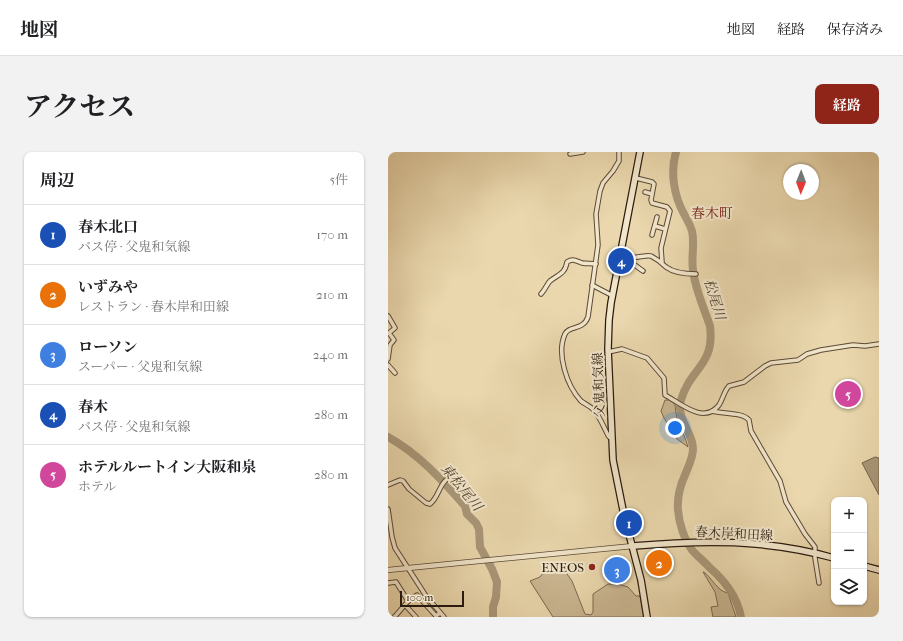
<!DOCTYPE html>
<html lang="ja">
<meta charset="utf-8">
<style>
body{margin:0;font-family:"IM FELL French Canon","Noto Serif JP",serif;background:#f2f2f2;color:#202124}
.controls{position:absolute;right:12px;bottom:12px;display:grid;overflow:hidden;border-radius:8px;box-shadow:0 1px 3px #0004}
.controls button{width:36px;height:36px;display:grid;place-items:center;padding:0;border:0;border-bottom:1px solid #e0e0e0;background:#fff;color:#202124;font:20px sans-serif}
.compass{position:absolute;left:395px;top:12px;width:36px;height:36px;border-radius:50%;background:#fff;box-shadow:0 1px 3px #0004;rotate:181deg}
.scale{position:absolute;left:12px;bottom:10px;width:64px;box-sizing:border-box;padding-left:4px;border:2px solid #2c1b10;border-top:0;font-size:11px;line-height:14px;white-space:nowrap;color:#2c1b10;-webkit-text-stroke:3px #f1e5ca;paint-order:stroke}
.you{position:absolute;left:287px;top:276px;width:14px;height:14px;margin:-10px;border:3px solid #fff;border-radius:50%;background:#1a73e8;box-shadow:0 0 0 6px #1a73e833}
.badge{display:grid;place-items:center;width:26px;height:26px;border-radius:50%;background:#8f2418;color:#fff;font-size:13px;font-weight:700}
.pin{position:absolute;translate:-50% -50%;border:2px solid #fff;box-shadow:0 1px 4px #0006}
.list{margin:0;padding:0;list-style:none}
h2{display:flex;justify-content:space-between;align-items:center;height:52px;margin:0;padding:0 16px;font-size:17px}
h2 small{font-size:13px;font-weight:400;color:#757577}
.list li{display:grid;grid-template-columns:26px 1fr auto;gap:12px;align-items:center;box-sizing:border-box;height:60px;padding:0 16px;border-top:1px solid #e0e0e0}
.list b{display:block;font-size:15px;white-space:nowrap}
.list p{margin:0;font-size:13px;white-space:nowrap;color:#757577}
.list em{font-size:13px;font-style:normal;color:#757577}
.icon{flex:none;width:22px;height:22px;fill:none;stroke:currentColor;stroke-width:2;stroke-linecap:round;stroke-linejoin:round}
.map{position:relative;flex:none;width:491px;height:465px;overflow:hidden;border-radius:8px}
header{display:flex;align-items:center;gap:24px;box-sizing:border-box;height:56px;padding:0 20px;background:#fff;border-bottom:1px solid #e0e0e0}
header strong{font-size:19px}
nav{display:flex;gap:22px;margin-inline-start:auto;font-size:14px}
.intro{display:flex;align-items:center;justify-content:space-between;box-sizing:border-box;height:96px;padding:0 24px}
h1{margin:0;font-size:28px}
.button{padding:10px 18px;border-radius:8px;background:#8f2418;color:#fff;font-size:14px;font-weight:700}
main{display:flex;gap:24px;padding:0 24px}
aside{flex:1;background:#fff;border-radius:8px;box-shadow:0 1px 3px #0004}
.map>svg:first-child{display:block}
</style>
<header>
<strong>地図</strong>
<nav><a>地図</a><a>経路</a><a>保存済み</a></nav>
</header>
<div class="intro"><h1>アクセス</h1><a class="button">経路</a></div>
<main>
<aside>
<h2>周辺<small>5件</small></h2>
<ul class="list">
<li><span class="badge" style="background:#1a4fb4">1</span><div><b>春木北口</b><p>バス停 · 父鬼和気線</p></div><em>170 m</em></li>
<li><span class="badge" style="background:#e8710a">2</span><div><b>いずみや</b><p>レストラン · 春木岸和田線</p></div><em>210 m</em></li>
<li><span class="badge" style="background:#3f7fe0">3</span><div><b>ローソン</b><p>スーパー · 父鬼和気線</p></div><em>240 m</em></li>
<li><span class="badge" style="background:#1a4fb4">4</span><div><b>春木</b><p>バス停 · 父鬼和気線</p></div><em>280 m</em></li>
<li><span class="badge" style="background:#d1479c">5</span><div><b>ホテルルートイン大阪和泉</b><p>ホテル</p></div><em>280 m</em></li>
</ul>
</aside>
<div class="map">
<svg width="491" height="465" viewBox="0 0 491 465">
<rect width="100%" height="100%" fill="#ead7ad"/>
<filter id="stains"><feTurbulence type="fractalNoise" baseFrequency=".005" numOctaves="4"/><feColorMatrix values="0 0 0 0 .2 0 0 0 0 .09 0 0 0 0 .02 0 0 0 .5 -.17"/></filter>
<radialGradient id="worn" r=".72"><stop offset=".6" stop-color="#630" stop-opacity="0"/><stop offset="1" stop-color="#630" stop-opacity=".3"/></radialGradient>
<g fill="#cab792" stroke="#7b6951">
<path d="M277 248H281L287 252C288 273 295 277 300 295L289 287 276 266 273 259Z"/>
<path d="M173 414 177 415 179 422 184 429 197 462 203 463 205 460V442L220 432H230L240 435 248 444H252L256 465H165L142 429 152 425 156 420 170 418Z"/>
<path d="M315 420H316C325 427 329 439 340 441L348 465H325L323 455 330 454 327 440Z"/>
</g>
<path fill="#a99778" stroke="#77654e" d="M487 305 491 306V343L474 311Z"/>
<g fill="none" stroke-linecap="round" stroke-linejoin="round">
<g stroke="#a99778" stroke-width="8">
<path d="M288 0C282 20 286 44 296 62 299 68 302 72 304 79 307 92 303 105 305 118 307 137 316 156 322 174 327 214 302 216 293 248 288 269 305 279 305 297 305 306 300 315 297 323 292 334 289 346 290 358 291 371 296 387 304 398 309 404 316 409 321 415 337 429 349 444 353 465"/>
<path d="M0 285C31 302 54 328 77 354L79 362 88 371 91 377 92 395 104 417 109 430 108 445 105 455V465"/>
</g>
<g stroke="#5c4a37" stroke-width="5.5">
<g id="minor">
<path d="M182 2 195 0"/>
<path d="M248 26 264 30 266 32 263 48 264 51 279 55 282 59 273 96 274 110"/>
<path d="M257 40 264 42"/>
<path d="M267 74 277 77"/>
<path d="M264 83 269 65"/>
<path d="M232 107C241 108 257 102 263 104 269 107 274 111 278 115 286 121 299 122 308 122"/>
<path d="M240 108 255 119"/>
<path d="M204 133 225 144"/>
<path d="M153 142C157 138 159 132 162 129 171 122 177 122 179 110 185 106 188 109 194 111 199 112 204 111 208 112"/>
<path d="M0 164 7 176 1 181 6 188 2 193 0 207"/>
<path d="M220 200 234 197 259 206 276 226 277 243C292 251 316 273 331 253 335 247 336 239 341 234L356 230 377 214 383 211 410 208 419 202 433 198 465 193 477 194 491 192"/>
<path d="M0 213 7 221"/>
<path d="M324 259C335 262 354 260 361 268L363 279 392 329 398 350 417 382 427 395V406L431 431"/>
<path d="M224 286 221 285C216 276 212 265 206 258 202 254 197 252 193 249 179 234 168 202 177 182 181 173 195 179 200 165L210 93 208 62 212 39 215 31 225 19 231 9V0"/>
<path d="M0 333 12 328 15 329 21 337 38 351 42 352C50 346 51 334 58 328"/>
<path d="M0 357 4 385 7 396 38 444 56 465"/>
<path d="M0 431 8 430 20 449"/>
<path d="M17 453 28 465"/>
<path d="M6 465C14 458 19 447 29 443L48 464 52 461"/>
</g>
</g>
<g stroke="#5c4a37" stroke-width="6">
<path id="tertiary" d="M0 418 245 394"/>
</g>
<g stroke="#2c1b10" stroke-width="8">
<g id="secondary">
<path d="M252 0 223 151 221 168 220 197 225 308 236 363 253 428 259 465"/>
<path d="M245 394C315 388 377 387 446 406"/>
<path d="M476 414 491 418"/>
</g>
</g>
<use href="#minor" stroke="#f1e5ca" stroke-width="3.5"/>
<use href="#tertiary" stroke="#f1e5ca" stroke-width="4.5"/>
<use href="#secondary" stroke="#f1e5ca" stroke-width="5.5"/>
</g>
<circle fill="#8f2418" stroke="#f1e5ca" stroke-width="1.5" cx="204" cy="415" r="4"/>
<g text-anchor="middle" stroke-width="4" stroke-linejoin="round" paint-order="stroke">
<g font-size="13" fill="#2c1b10" stroke="#f1e5ca">
<text transform="translate(210 233) rotate(-92)" y="5">父鬼和気線</text>
<text transform="translate(346 381) rotate(3)" y="5">春木岸和田線</text>
</g>
<g font-size="13" fill="#2c1b10" stroke="#f1e5ca" text-anchor="end">
<text x="196" y="420">ENEOS</text>
</g>
<g font-size="14" fill="#7a1f14" stroke="#f1e5ca">
<text x="324" y="66">春木町</text>
</g>
<g font-size="14" font-style="italic" fill="#584634" stroke="#f1e5ca">
<text transform="translate(327 147) rotate(73)" y="5">松尾川</text>
<text transform="translate(74 335) rotate(51)" y="5">東松尾川</text>
</g>
</g>
<rect width="100%" height="100%" filter="url(#stains)"/>
<rect width="100%" height="100%" fill="url(#worn)"/>
</svg>
<div class="controls">
<button>+</button>
<button>−</button>
<button><svg class="icon" aria-label="layers" viewBox="0 0 24 24"><path d="M12 4l9 5-9 5-9-5zM3 14l9 5 9-5"/></svg></button>
</div>
<svg class="compass" viewBox="-18 -18 36 36"><path d="M0-13l5 13h-10z" fill="#e53935"/><path d="M0 13l5-13h-10z" fill="#757577"/></svg>
<div class="scale">100 m</div>
<div class="you"></div>
<div class="pin badge" style="left:241px;top:371px;background:#1a4fb4">1</div>
<div class="pin badge" style="left:271px;top:411px;background:#e8710a">2</div>
<div class="pin badge" style="left:229px;top:418px;background:#3f7fe0">3</div>
<div class="pin badge" style="left:233px;top:109px;background:#1a4fb4">4</div>
<div class="pin badge" style="left:460px;top:242px;background:#d1479c">5</div>
</div>
</main>
